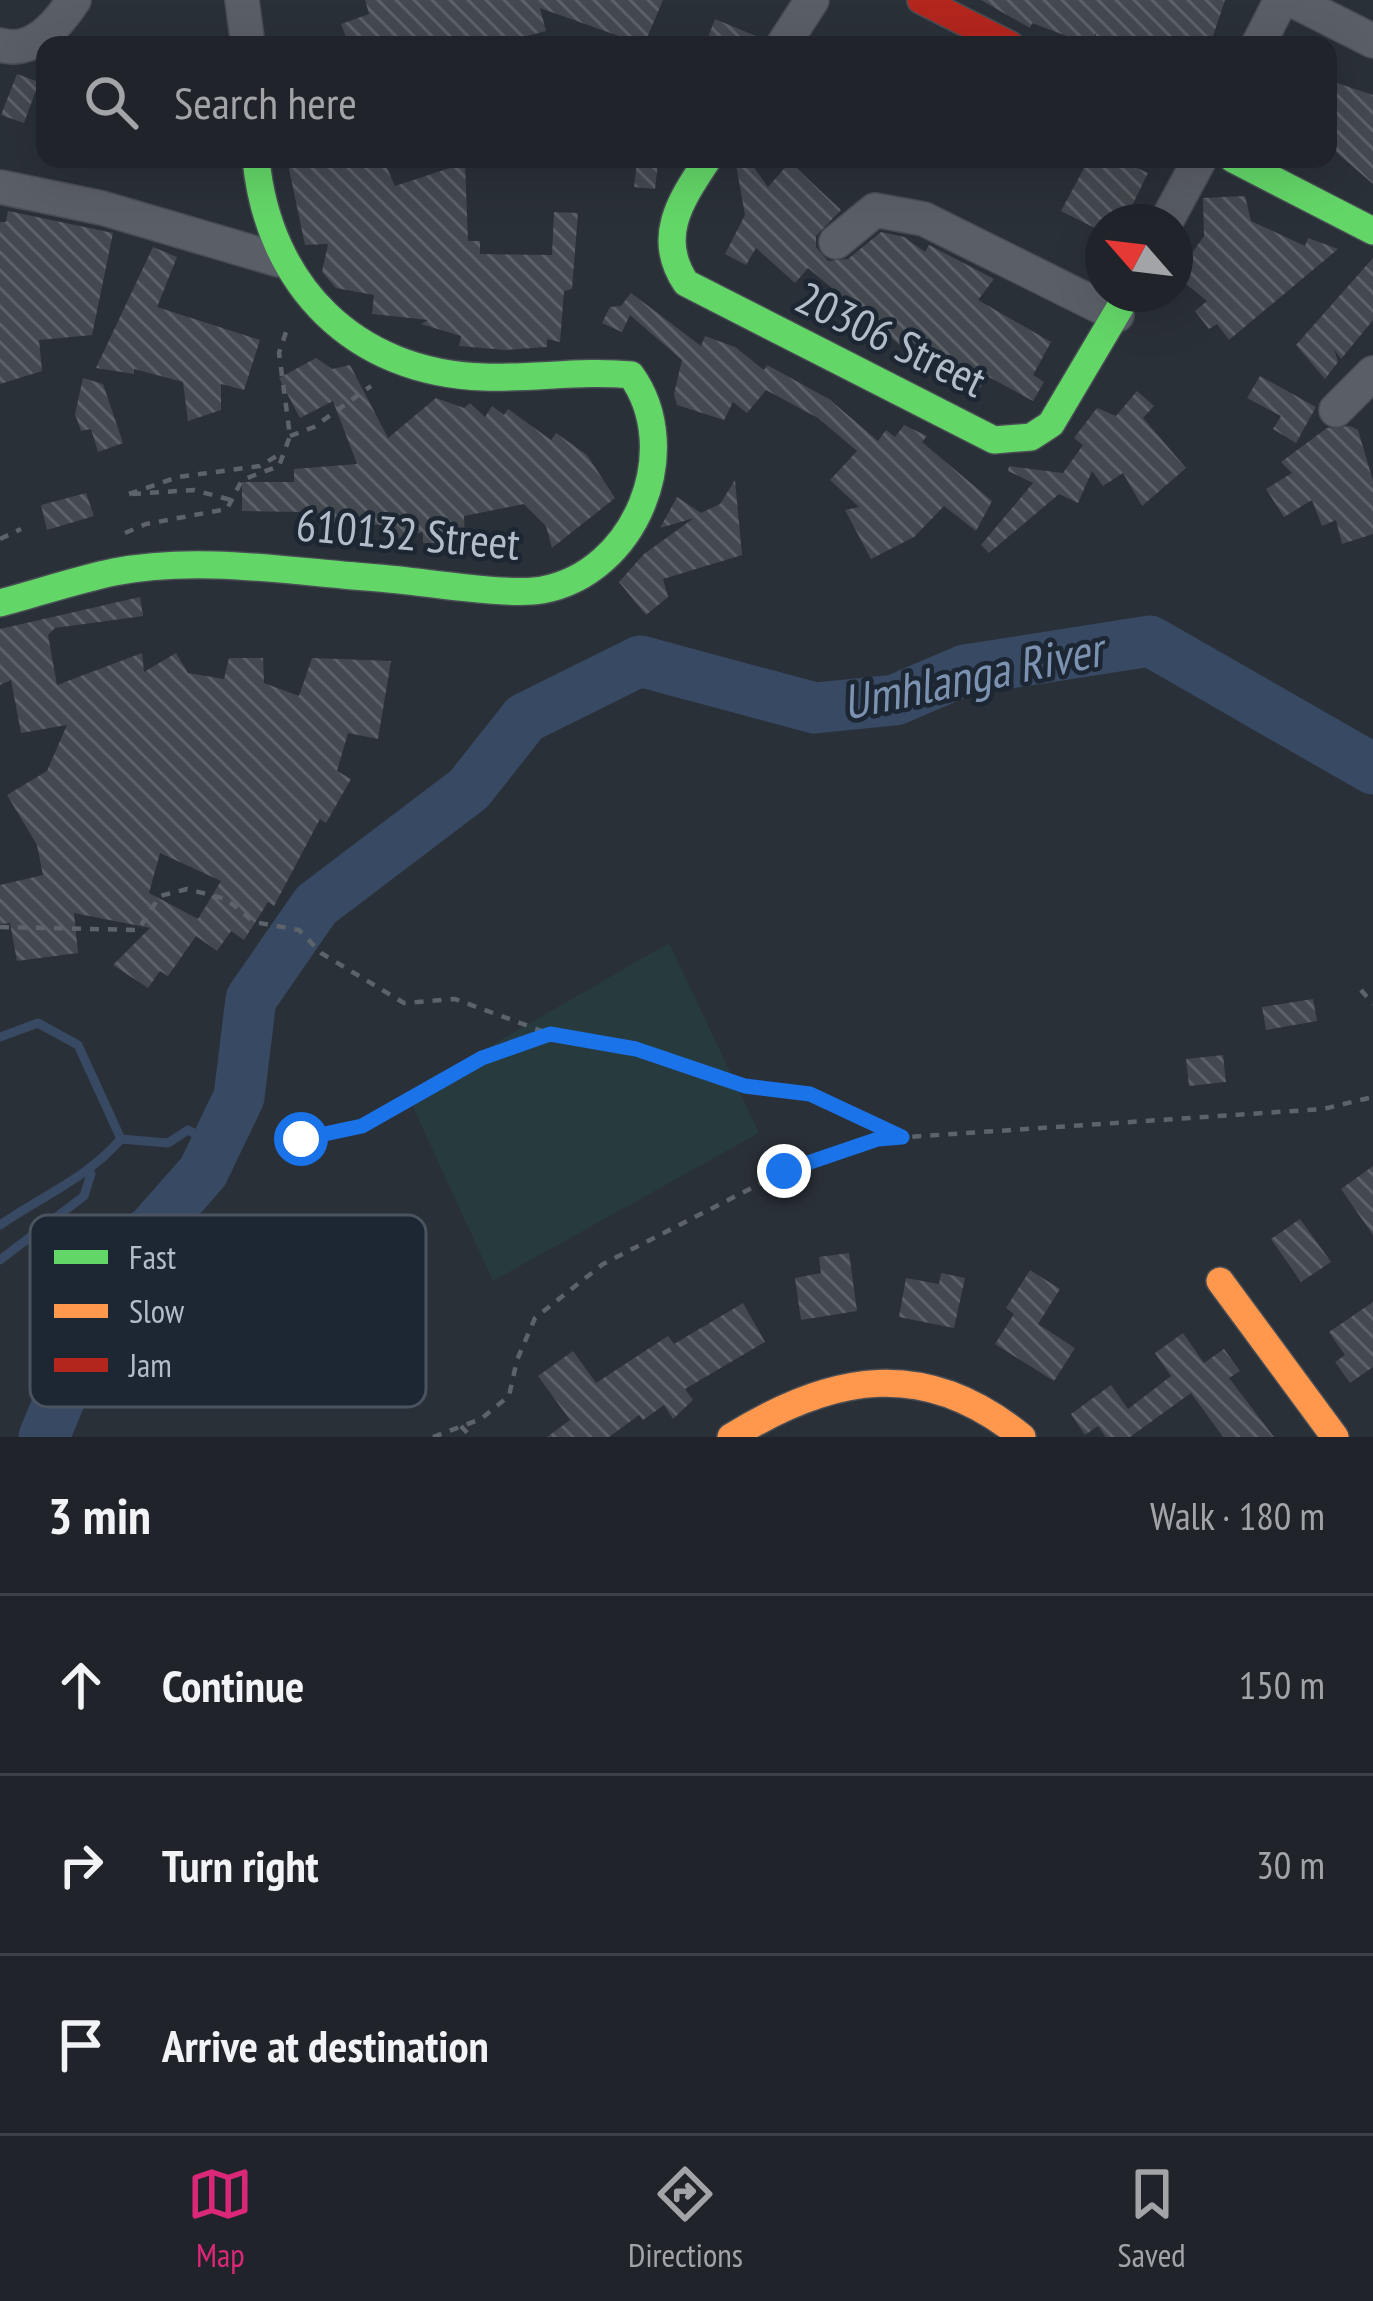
<!DOCTYPE html>
<meta charset="utf-8">
<style>
body{margin:0;font-family:"PT Sans Narrow",sans-serif;background:#282c32;color:#f1f3f6}
.compass{position:absolute;left:1085px;top:204px;width:108px;height:108px;border-radius:50%;background:#20242a;box-shadow:0 12px 48px #0002;rotate:298deg}
.stop{position:absolute;width:36px;height:36px;margin:-27px;border:9px solid #1a73e8;border-radius:50%;background:#fff}
.stop.end{background:#1a73e8;border-color:#fff;box-shadow:0 3px 12px #0008}
.list{margin:0;padding:0;list-style:none}
h2{display:flex;justify-content:space-between;align-items:center;height:156px;margin:0;padding:0 48px;font-size:51px}
h2 small{font-size:39px;font-weight:400;color:#a2a4a8}
.list li{display:grid;grid-template-columns:78px 1fr auto;gap:36px;align-items:center;box-sizing:border-box;height:180px;padding:0 48px;border-top:3px solid #3d4147}
.list b{display:block;font-size:45px;white-space:nowrap}
.list em{font-size:39px;font-style:normal;color:#a2a4a8}
.icon{flex:none;width:66px;height:66px;fill:none;stroke:currentColor;stroke-width:2;stroke-linecap:round;stroke-linejoin:round}
.map{position:relative;flex:none;width:1373px;height:1437px;overflow:hidden}
.search{position:absolute;background:#20242a;box-shadow:0 12px 48px #0002;left:36px;right:36px;top:36px;height:132px;display:flex;align-items:center;gap:30px;box-sizing:border-box;padding:0 42px;border-radius:24px;color:#a2a4a8;font-size:45px}
.sheet{height:696px;background:#20242a}
nav{display:flex;justify-content:space-around;align-items:center;box-sizing:border-box;height:168px;border-top:3px solid #3d4147;background:#20242a;font-size:33px;color:#a2a4a8}
nav a{display:grid;justify-items:center;gap:6px}
nav .on{color:#db2777}
.map>svg:first-child{display:block}
</style>
<div class="map">
<svg width="1373" height="1437" viewBox="0 0 1373 1437">
<defs>
<pattern id="building-back-hatch" width="6" height="6" patternUnits="userSpaceOnUse" patternTransform="scale(3)"><rect width="6" height="6" fill="#444950"/><path d="M-1 5l2 2M0 0l6 6M5-1l2 2" fill="none" stroke="#5d6168"/></pattern>
</defs>
<rect width="100%" height="100%" fill="#2a3038"/>
<path fill="#273a3e" d="M669 943 759 1133 493 1281 407 1094Z"/>
<g fill="none" stroke-linecap="round" stroke-linejoin="round">
<g stroke="#384963" stroke-width="9">
<path d="M0 1037 38 1023 78 1045 121 1139 168 1143 188 1130 207 1140 222 1132"/>
<path d="M0 1225C44 1195 87 1178 121 1139"/>
<path d="M0 1260 84 1196 91 1174"/>
</g>
<path stroke="#384963" stroke-width="51" d="M44 1437 73 1367 87 1274 151 1231 203 1172 239 1097 251 999 316 905 469 789 525 718 640 661 815 708 895 700 965 670 1150 641 1373 769"/>
</g>
<g fill="url(#building-back-hatch)" fill-rule="evenodd">
<path d="M365 0H663L644 45 540 8 546 31 492 45H349L341 24 369 14Z"/>
<path d="M981 0H1225L1210 45 1188 36 1184 45H1092L1097 32 1088 44 1032 23 1030 28Z"/>
<path d="M715 19 763 39 762 45H705Z"/>
<path d="M17 74 39 82 24 123 1 115Z"/>
<path d="M1337 83 1373 95V184L1328 145V110Z"/>
<path d="M310 159H344L345 166 383 159 395 186 465 163 468 241H480V254L552 255 554 212 578 213 572 289 564 291 560 342 547 339V347L506 350 459 346 461 336 421 324 428 320 372 314 374 295 336 288 322 272 328 244 305 245 288 164Z"/>
<path d="M735 159H748L768 187 790 162 841 210 816 236V247L828 261 848 259 881 232 904 237 925 252 929 245 994 279 978 300 1051 342 1033 375 1044 382 1033 401 987 376 975 395 900 345 808 268 795 283 756 248 746 265 725 254 745 215Z"/>
<path d="M1089 159H1117L1148 173 1124 222H1103V232L1061 211Z"/>
<path d="M637 161 658 163 655 189 634 187Z"/>
<path d="M1245 196 1251 221 1305 246 1308 238 1338 249 1229 340 1217 324 1209 329 1195 311 1207 301 1176 276 1204 236 1203 198Z"/>
<path d="M8 211 113 233 92 335 39 340 42 371 0 384V222H6Z"/>
<path d="M153 247 177 257 157 307 260 340 244 390 221 384V410L188 421 183 382 134 369V374L96 368Z"/>
<path d="M1373 258V320L1341 359 1334 349 1338 362 1325 379 1296 345Z"/>
<path d="M631 293 701 346 705 336 735 347 764 370 767 365 829 399 878 441 886 430 895 437 904 425 927 436 922 442 992 501 976 531 944 506 914 537 871 559 845 510 859 507 830 480 857 451 818 418 766 390 747 413 733 402 724 420 677 405 674 394 682 360 630 315 622 332 602 323 610 307 621 306Z"/>
<path d="M316 358 332 369 350 365 388 438 436 398 464 408 470 403 485 417 492 406 504 415 508 409 551 440 556 433 587 455 615 498 552 548 546 526 524 504 464 516 465 543H423V532L398 538 387 525 319 523 320 516 309 517 308 512 242 511V482H294V469L357 464 333 401 300 418 279 378Z"/>
<path d="M1260 376 1316 407 1296 443 1273 429 1281 416 1247 398Z"/>
<path d="M83 378 103 384 123 443 98 452 91 429 81 431 75 414Z"/>
<path d="M1137 391 1154 406 1143 418 1186 468 1142 506 1123 473 1103 486 1092 471 1078 503 1059 494 989 553 981 545 1033 483 1008 471 1009 466 1063 473 1083 445 1074 438 1097 408 1116 416Z"/>
<path d="M1350 426 1358 430 1373 481V534L1342 544 1336 520 1322 526 1312 500 1284 517 1266 489 1292 473 1281 462 1327 428Z"/>
<path d="M735 480 742 555 663 579 668 597 646 615 619 582 644 554 694 518 660 528 677 497 701 513 720 504Z"/>
<path d="M86 493 94 516 47 530 41 505Z"/>
<path d="M140 597 143 616 55 628 48 635 57 685 142 653 144 672 176 653 188 673 224 679 229 658H263L264 683 299 696 312 658 391 661 378 739 348 733 337 771 351 779 326 823 320 819 274 906 268 902 244 940 231 931 217 951 196 936 168 976 160 971 148 988 113 965 150 928 74 913 78 953 17 961 10 923 0 924V885L43 875 37 845 7 795 47 771 67 725 21 733 11 680 0 685V629ZM160 853 221 881 198 919 149 893Z"/>
<path d="M1313 999 1317 1021 1266 1030 1262 1007Z"/>
<path d="M1223 1055 1226 1082 1189 1086 1186 1059Z"/>
<path d="M1373 1166V1235L1341 1189Z"/>
<path d="M1300 1219 1331 1262 1301 1282 1271 1239Z"/>
<path d="M849 1253 857 1311 801 1320 795 1278 821 1273 819 1257Z"/>
<path d="M1030 1270 1060 1289 1038 1324 1075 1348 1054 1381 995 1344 1014 1314 1006 1308Z"/>
<path d="M941 1273 965 1278 954 1328 899 1317 906 1278 939 1284Z"/>
<path d="M1373 1302V1367L1350 1383 1335 1362 1345 1355 1329 1332Z"/>
<path d="M743 1303 765 1342 685 1389 693 1400 673 1419 664 1405 643 1420 639 1415 609 1437H547L570 1420 538 1376 573 1351 596 1383 668 1336 674 1344Z"/>
<path d="M1183 1333 1204 1363 1224 1349 1240 1371 1229 1378 1274 1437H1223L1191 1393 1130 1437H1106L1098 1426 1085 1435 1071 1414 1111 1385 1128 1409 1171 1376 1155 1353Z"/>
</g>
<g fill="none" stroke-linecap="round" stroke-linejoin="round">
<g stroke="#484c53" stroke-width="36">
<g id="street">
<path d="M242 0 248 45"/>
<path d="M1292 0 1373 41"/>
<path d="M0 45C33 55 58 24 74 0"/>
<path d="M783 45 812 0"/>
<path d="M1258 45 1281 0"/>
<path d="M0 187 102 208 279 260"/>
<path d="M1166 222 1200 159"/>
<path d="M836 242 875 210 924 219 1117 315"/>
<path d="M1336 410 1373 373"/>
</g>
</g>
<g stroke="#484c53" stroke-width="30">
<g id="fast">
<path d="M708 159C681 200 655 237 686 283L994 440 1031 437 1051 424 1128 294"/>
<path d="M1233 159 1373 231"/>
<path d="M0 603C38 593 76 580 114 572 199 555 293 572 378 578 421 581 503 596 542 590 636 573 685 450 631 375 582 370 533 379 484 377 354 373 268 285 256 159"/>
</g>
</g>
<g stroke="#484c53" stroke-width="30">
<g id="slow">
<path d="M1220 1281 1335 1437"/>
<path d="M731 1437C832 1374 925 1357 1022 1437"/>
</g>
</g>
<g stroke="#484c53" stroke-width="30">
<path id="jam" d="M921 0 1010 45"/>
</g>
<g stroke="#5d636a" stroke-width="4.5" stroke-dasharray="9 9" stroke-linecap="butt">
<path d="M290 436 314 427 371 386"/>
<path d="M129 494 178 477 260 466 280 454"/>
<path d="M132 494 194 490 231 500"/>
<path d="M125 533 146 524 227 509 242 480 279 466 290 436 279 353 288 326"/>
<path d="M0 539 21 529"/>
<path d="M0 927 138 930 160 896 187 889 226 899 254 922 299 930 321 953 404 1003 455 999 550 1034"/>
<path d="M1361 990 1373 1004"/>
<path d="M301 1139 362 1126 482 1058 550 1034 636 1049 745 1086 810 1094 897 1134"/>
<path d="M461 1426 471 1437"/>
<path d="M433 1437 481 1419 509 1396 517 1360 535 1318 603 1264 785 1171 878 1139 1323 1109 1373 1097"/>
</g>
<use href="#street" stroke="#5a5e66" stroke-width="33"/>
<use href="#fast" stroke="#63d668" stroke-width="27"/>
<use href="#slow" stroke="#ff974d" stroke-width="27"/>
<use href="#jam" stroke="#b3261e" stroke-width="27"/>
</g>
<g fill="none" stroke-linecap="round" stroke-linejoin="round">
<path stroke="#1a73e8" stroke-width="15" d="M301 1139 362 1126 482 1058 550 1034 636 1049 745 1086 810 1094 902 1137 878 1139 784 1171"/>
</g>
<g text-anchor="middle" stroke-width="9" stroke-linejoin="round" paint-order="stroke">
<g font-size="45" fill="#b4bcc9" stroke="#1d2633">
<text transform="translate(891 339) rotate(26)" y="16">20306 Street</text>
<text transform="translate(408 534) rotate(5)" y="16">610132 Street</text>
</g>
<g font-size="48" font-style="italic" fill="#7c92b1" stroke="#1d2633">
<text transform="translate(972 676) rotate(-12)" y="17">Umhlanga River</text>
</g>
</g>
<rect x="30" y="1215" width="396" height="192" rx="18" fill="#1d2633" stroke="#4a5360" stroke-width="3"/>
<rect x="54" y="1250" width="54" height="14" fill="#63d668"/>
<rect x="54" y="1304" width="54" height="14" fill="#ff974d"/>
<rect x="54" y="1358" width="54" height="14" fill="#b3261e"/>
<g font-size="33" fill="#b4bcc9">
<text x="129" y="1269">Fast</text>
<text x="129" y="1323">Slow</text>
<text x="129" y="1377">Jam</text>
</g>
</svg>
<svg class="compass" viewBox="-18 -18 36 36"><path d="M0-13l5 13h-10z" fill="#e53935"/><path d="M0 13l5-13h-10z" fill="#a2a4a8"/></svg>
<div class="stop" style="left:301px;top:1139px"></div>
<div class="stop end" style="left:784px;top:1171px"></div>
<div class="search"><svg class="icon" aria-label="search" viewBox="0 0 24 24"><circle cx="10" cy="10" r="6"/><path d="M15 15l6 6"/></svg>Search here</div>
</div>
<section class="sheet">
<h2>3 min<small>Walk · 180 m</small></h2>
<ul class="list">
<li><svg class="icon" aria-label="ahead" viewBox="0 0 24 24"><path d="M12 20V5M6 11l6-6 6 6"/></svg><div><b>Continue</b></div><em>150 m</em></li>
<li><svg class="icon" aria-label="right" viewBox="0 0 24 24"><path d="M7 20v-9h11M14 6l5 5-5 5"/></svg><div><b>Turn right</b></div><em>30 m</em></li>
<li><svg class="icon" aria-label="arrive" viewBox="0 0 24 24"><path d="M6 21V4h12l-3 4 3 4H6"/></svg><div><b>Arrive at destination</b></div></li>
</ul>
</section>
<nav>
<a class="on"><svg class="icon" aria-label="map" viewBox="0 0 24 24"><path d="M3 6l6-2 6 2 6-2v14l-6 2-6-2-6 2zM9 4v14M15 6v14"/></svg>Map</a>
<a><svg class="icon" aria-label="directions" viewBox="0 0 24 24"><path d="M12 3l9 9-9 9-9-9zM9 14v-3h6M13 9l2 2-2 2"/></svg>Directions</a>
<a><svg class="icon" aria-label="saved" viewBox="0 0 24 24"><path d="M7 4h10v16l-5-4-5 4z"/></svg>Saved</a>
</nav>
